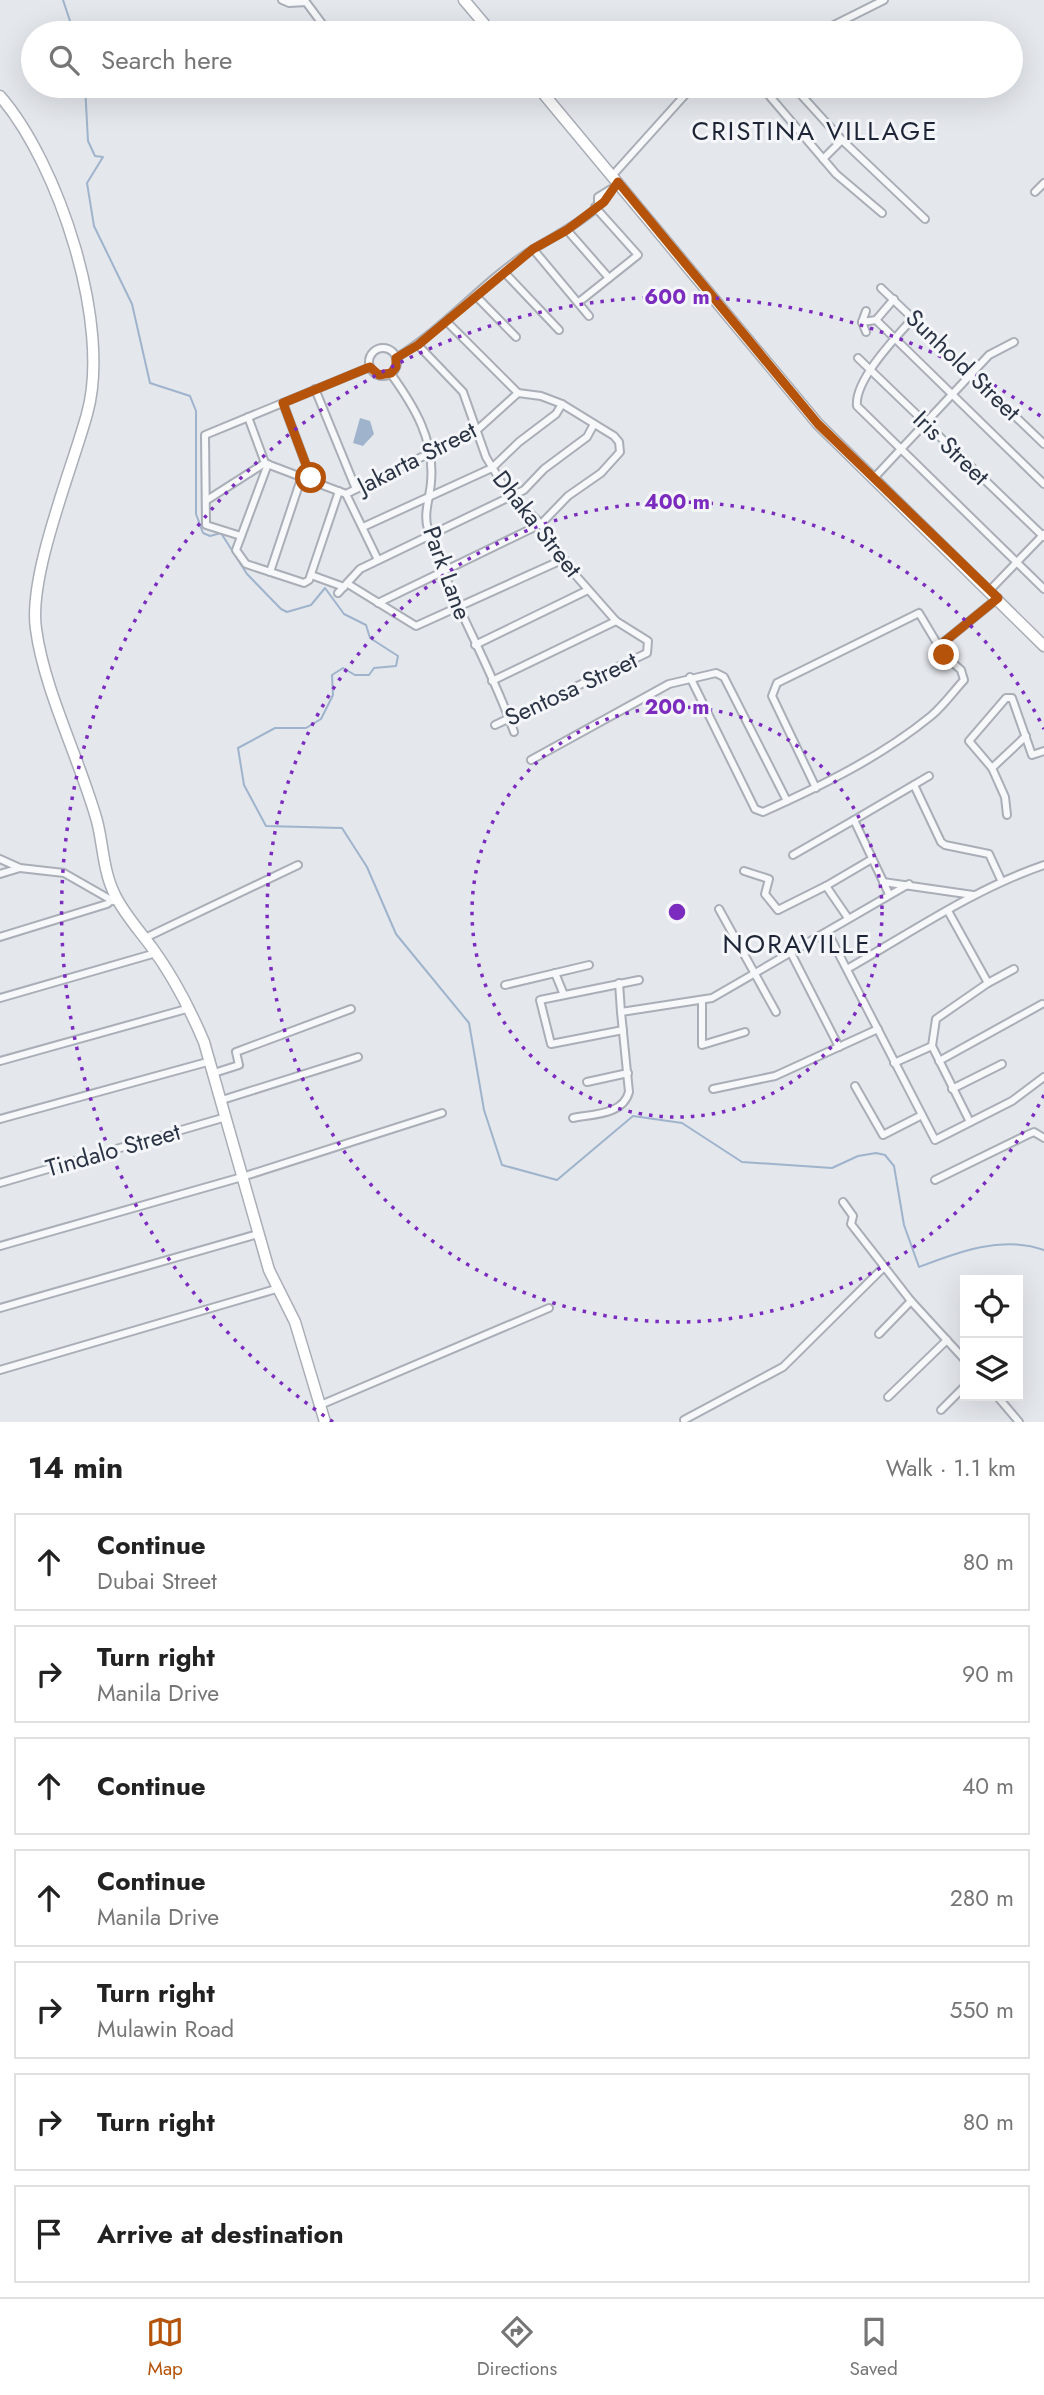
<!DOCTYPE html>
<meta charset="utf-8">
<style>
body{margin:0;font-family:Jost,sans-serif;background:#f6f6f6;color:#222}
.controls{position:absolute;right:21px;bottom:21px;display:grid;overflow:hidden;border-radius:0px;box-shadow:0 7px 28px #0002}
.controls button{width:63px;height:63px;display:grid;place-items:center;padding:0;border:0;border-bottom:2px solid #e0e0e0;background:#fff;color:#222;font:35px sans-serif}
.stop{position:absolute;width:21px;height:21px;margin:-16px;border:5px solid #b45309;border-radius:50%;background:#fff}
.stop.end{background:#b45309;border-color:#fff;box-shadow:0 2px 7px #0008}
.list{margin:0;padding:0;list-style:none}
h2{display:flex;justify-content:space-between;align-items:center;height:91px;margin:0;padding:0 28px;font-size:30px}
h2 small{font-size:23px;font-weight:400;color:#767676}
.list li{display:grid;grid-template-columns:46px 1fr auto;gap:21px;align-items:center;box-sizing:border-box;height:98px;margin:0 14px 14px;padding:0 14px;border:2px solid #e0e0e0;border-radius:0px}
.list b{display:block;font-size:26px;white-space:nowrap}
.list p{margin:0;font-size:23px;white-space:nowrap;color:#767676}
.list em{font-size:23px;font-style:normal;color:#767676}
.icon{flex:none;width:38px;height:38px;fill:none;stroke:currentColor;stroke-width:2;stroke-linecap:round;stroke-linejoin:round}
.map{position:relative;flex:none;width:1044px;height:1422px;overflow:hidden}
.search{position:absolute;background:#fff;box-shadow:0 7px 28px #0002;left:21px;right:21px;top:21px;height:77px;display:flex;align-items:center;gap:18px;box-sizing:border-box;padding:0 24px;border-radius:38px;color:#767676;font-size:26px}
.sheet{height:875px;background:#fff}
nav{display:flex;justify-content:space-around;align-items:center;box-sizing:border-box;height:98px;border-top:2px solid #e0e0e0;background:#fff;font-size:19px;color:#767676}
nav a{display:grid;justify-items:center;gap:4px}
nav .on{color:#b45309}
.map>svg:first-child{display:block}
</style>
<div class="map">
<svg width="1044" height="1422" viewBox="0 0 1044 1422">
<rect width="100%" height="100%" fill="#e4e7ec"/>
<path fill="#9fb4cc" d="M360 418 370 421 374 434 363 446 353 443Z"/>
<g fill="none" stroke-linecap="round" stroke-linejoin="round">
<g stroke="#9fb4cc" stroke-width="2">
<path d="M63 0 74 33"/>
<path d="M85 86 88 141 95 156 103 157 87 183 94 226 132 304 150 383 190 396 196 411V514L203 533 210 536 221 533 247 574 281 609 287 612 311 605 325 588 344 614 366 625 370 638 398 656 396 666 374 668 369 675H355L343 668 332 675 333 695 321 719 306 728H275L238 748 244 785 266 826 342 828 367 867 396 934 469 1023 484 1110 502 1165 557 1180 633 1116 682 1123 742 1162 832 1168 858 1156 876 1153 885 1155 894 1166 904 1225 919 1267C958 1252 1002 1235 1044 1250"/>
</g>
<g stroke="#a9aeb7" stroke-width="10">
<g id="street">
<path d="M282 0 289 3 306 2 329 33"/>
<path d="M818 33 884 0"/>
<path d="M761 86 836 174 882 213"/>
<path d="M793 86 842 140 925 219"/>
<path d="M823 159 842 140"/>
<path d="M612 176 693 86"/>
<path d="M1035 192 1044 183"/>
<path d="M598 205V197L611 189"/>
<path d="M567 230 609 278"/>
<path d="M533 249 589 316"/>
<path d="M504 272 559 330"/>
<path d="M881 288 1044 444"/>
<path d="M476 296 516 337"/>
<path d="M579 302 638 255 595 207"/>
<path d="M914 317C897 336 854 380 857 406L1044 589"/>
<path d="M876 320 1044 484"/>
<path d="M862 322 876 320 894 299"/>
<path d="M866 332 862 322 866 311"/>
<path d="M418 345 463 392 486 457 506 490 541 524 571 570 616 621 648 641 647 653 495 725"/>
<circle cx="383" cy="362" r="14"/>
<path d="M396 358C447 327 485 279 535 248 552 238 606 209 609 191"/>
<path d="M858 358 1044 537"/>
<path d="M391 374C414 406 435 440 431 482 430 498 423 513 428 529 450 600 490 663 514 732"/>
<path d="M315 389 356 489"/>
<path d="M283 403 311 478"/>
<path d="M248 417 265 463"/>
<path d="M267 464 346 494 378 560"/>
<path d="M268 464 236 550 246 564 304 583 309 580 339 491"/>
<path d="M873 479 989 355 1014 342"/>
<path d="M346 494 477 430 518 393"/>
<path d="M207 500 265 463"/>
<path d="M363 527 492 468 519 442 556 414 562 404"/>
<path d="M241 536 206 525 205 435 370 367"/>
<path d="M270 572 302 476"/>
<path d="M311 575 344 587"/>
<path d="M348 584 416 626 564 559"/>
<path d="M990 590 1044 534"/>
<path d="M338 593 360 569 524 490 544 469 587 437 594 424"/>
<path d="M378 603 541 524 568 496 601 473 620 452 619 442 614 436 562 404 541 396 518 393 446 321"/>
<path d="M475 645 588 590"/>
<path d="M939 646 998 598"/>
<path d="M690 677 755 809 763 812C821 786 881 757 931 716 943 706 953 692 964 680L961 670 944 655 919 613 777 683 772 696 816 788"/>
<path d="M492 681 616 621"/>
<path d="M531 760 669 684 716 673 724 677 787 801"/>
<path d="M992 768 969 741 1006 698H1012L1032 755 1044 751"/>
<path d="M914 785 941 842 945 845 989 854 1001 880"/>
<path d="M1007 815 1005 797 992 768 1026 736"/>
<path d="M793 855 854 820"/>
<path d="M0 859 20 868 64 873 113 901"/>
<path d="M744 871 769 879 765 894 778 910 826 886"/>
<path d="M0 874 20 868"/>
<path d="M883 882 973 895"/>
<path d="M889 894 854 820 929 776"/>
<path d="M719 909 776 1012"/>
<path d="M848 918 826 886 872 859"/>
<path d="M828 933 935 1140 1012 1101 1044 1077"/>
<path d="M0 937 107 904 116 897"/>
<path d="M145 938 298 865"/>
<path d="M792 955 839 1047"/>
<path d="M847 969C912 932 974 889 1044 865"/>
<path d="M555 973 564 995"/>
<path d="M619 983 621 1012"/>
<path d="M988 983 1014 969"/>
<path d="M505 985 589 965"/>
<path d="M0 998 156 953"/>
<path d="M702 1001V1045L745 1032"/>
<path d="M623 1030 551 1044 540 1000 639 980"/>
<path d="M932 1046 936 1019 988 983 948 911"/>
<path d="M0 1061 190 1008"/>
<path d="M939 1061 1042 1004"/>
<path d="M894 1063 932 1046 970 1122"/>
<path d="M214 1073 239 1065 236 1052 351 1009"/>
<path d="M587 1082 628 1073"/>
<path d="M855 1086 883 1135 922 1115"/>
<path d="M713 1089 775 1076 878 1029"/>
<path d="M952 1089 1002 1064"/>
<path d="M222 1100 358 1057"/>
<path d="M573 1118C593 1114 623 1115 629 1092L621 1012 712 998 909 884"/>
<path d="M0 1119 211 1061"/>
<path d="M935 1180 1027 1135 1034 1132 1044 1138"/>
<path d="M0 1183 226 1117"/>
<path d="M843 1202 853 1216 851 1224 911 1301 965 1360"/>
<path d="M0 1246 242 1177 442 1113"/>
<path d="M0 1308 258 1234"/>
<path d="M879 1334 911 1301"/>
<path d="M0 1370 276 1289"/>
<path d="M997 1396 1019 1422"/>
<path d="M888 1397 947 1340"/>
<path d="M318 1406 549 1308"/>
<path d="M941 1410 965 1386"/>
<path d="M684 1420 783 1367 883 1268"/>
</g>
</g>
<g stroke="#a9aeb7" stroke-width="13">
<g id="secondary">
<path d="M464 0 492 33"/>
<path d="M537 86 818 424 1044 646"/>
<path d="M0 96C59 164 112 326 87 414 72 469 28 576 36 629 44 690 80 760 97 821 103 844 103 870 114 893 123 913 140 931 153 949 174 978 190 1009 204 1042L269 1270 295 1322 325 1422"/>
</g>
</g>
<use href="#street" stroke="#f7f8fa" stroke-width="6"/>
<use href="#secondary" stroke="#fff" stroke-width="10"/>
</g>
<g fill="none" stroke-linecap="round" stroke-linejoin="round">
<path stroke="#b45309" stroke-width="9" d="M311 478 283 403 370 367 379 375 391 373 396 367V358L418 345 533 249 567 230 604 202 618 182 818 424 998 598 939 646 944 655"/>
</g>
<g fill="none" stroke="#7b2cbf" stroke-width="3.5" stroke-dasharray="3.5 7">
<circle cx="677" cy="912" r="205"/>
<path d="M1044 1095A410 410 0 1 1 1044 729"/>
<path d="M333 1422A615 615 0 1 1 1043 418"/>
</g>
<g text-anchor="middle" stroke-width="6" stroke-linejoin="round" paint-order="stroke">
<g font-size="24" fill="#2b3445" stroke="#f4f6f9">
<text transform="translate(963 365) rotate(44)" y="8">Sunhold Street</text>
<text transform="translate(951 448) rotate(44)" y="8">Iris Street</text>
<text transform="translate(417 458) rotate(-27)" y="8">Jakarta Street</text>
<text transform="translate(537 524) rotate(52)" y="8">Dhaka Street</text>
<text transform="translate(447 573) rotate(70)" y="8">Park Lane</text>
<text transform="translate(571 689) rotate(-25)" y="8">Sentosa Street</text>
<text transform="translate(113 1150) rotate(-16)" y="8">Tindalo Street</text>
</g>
<g font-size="26" letter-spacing="2" fill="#1d2536" stroke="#f4f6f9">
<text x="815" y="140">CRISTINA VILLAGE</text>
<text x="797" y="953">NORAVILLE</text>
</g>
</g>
<circle cx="677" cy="912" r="10" fill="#7b2cbf" stroke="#f4f6f9" stroke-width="3.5"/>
<g font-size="21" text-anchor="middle" font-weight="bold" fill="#7b2cbf" stroke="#f4f6f9" stroke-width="6" stroke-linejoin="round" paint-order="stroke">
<text x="677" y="304">600 m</text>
<text x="677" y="509">400 m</text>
<text x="677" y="714">200 m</text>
</g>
</svg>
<div class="controls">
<button><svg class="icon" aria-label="locate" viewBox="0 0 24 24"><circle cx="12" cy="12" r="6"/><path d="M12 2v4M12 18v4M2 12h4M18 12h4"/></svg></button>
<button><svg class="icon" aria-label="layers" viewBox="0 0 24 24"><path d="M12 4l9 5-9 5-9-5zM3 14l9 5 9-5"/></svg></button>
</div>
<div class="stop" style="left:311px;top:478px"></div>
<div class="stop end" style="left:944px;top:655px"></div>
<div class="search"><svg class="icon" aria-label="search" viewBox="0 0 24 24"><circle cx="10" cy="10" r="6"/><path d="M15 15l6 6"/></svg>Search here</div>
</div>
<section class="sheet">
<h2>14 min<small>Walk · 1.1 km</small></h2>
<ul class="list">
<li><svg class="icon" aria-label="ahead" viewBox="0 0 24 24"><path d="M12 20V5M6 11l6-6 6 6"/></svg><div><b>Continue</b><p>Dubai Street</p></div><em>80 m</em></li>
<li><svg class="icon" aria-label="right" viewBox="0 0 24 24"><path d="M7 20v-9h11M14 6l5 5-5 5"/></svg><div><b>Turn right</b><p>Manila Drive</p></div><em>90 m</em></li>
<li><svg class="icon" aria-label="ahead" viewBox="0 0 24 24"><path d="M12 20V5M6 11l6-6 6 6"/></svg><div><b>Continue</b></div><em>40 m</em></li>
<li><svg class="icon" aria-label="ahead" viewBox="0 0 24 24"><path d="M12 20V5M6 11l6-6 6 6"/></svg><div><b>Continue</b><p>Manila Drive</p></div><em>280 m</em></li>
<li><svg class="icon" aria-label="right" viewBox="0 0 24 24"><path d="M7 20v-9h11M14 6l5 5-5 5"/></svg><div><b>Turn right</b><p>Mulawin Road</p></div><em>550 m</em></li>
<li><svg class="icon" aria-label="right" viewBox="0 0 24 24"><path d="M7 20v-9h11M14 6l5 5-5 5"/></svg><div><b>Turn right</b></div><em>80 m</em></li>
<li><svg class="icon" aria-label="arrive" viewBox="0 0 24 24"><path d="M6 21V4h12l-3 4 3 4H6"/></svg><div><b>Arrive at destination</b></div></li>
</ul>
</section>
<nav>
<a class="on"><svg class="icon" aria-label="map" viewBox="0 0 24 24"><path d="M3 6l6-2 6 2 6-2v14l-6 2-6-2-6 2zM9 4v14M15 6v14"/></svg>Map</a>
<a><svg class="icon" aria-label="directions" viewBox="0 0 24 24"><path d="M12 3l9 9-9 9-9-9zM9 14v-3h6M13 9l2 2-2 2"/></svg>Directions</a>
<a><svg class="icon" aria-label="saved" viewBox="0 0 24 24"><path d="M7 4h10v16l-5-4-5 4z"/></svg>Saved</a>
</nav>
